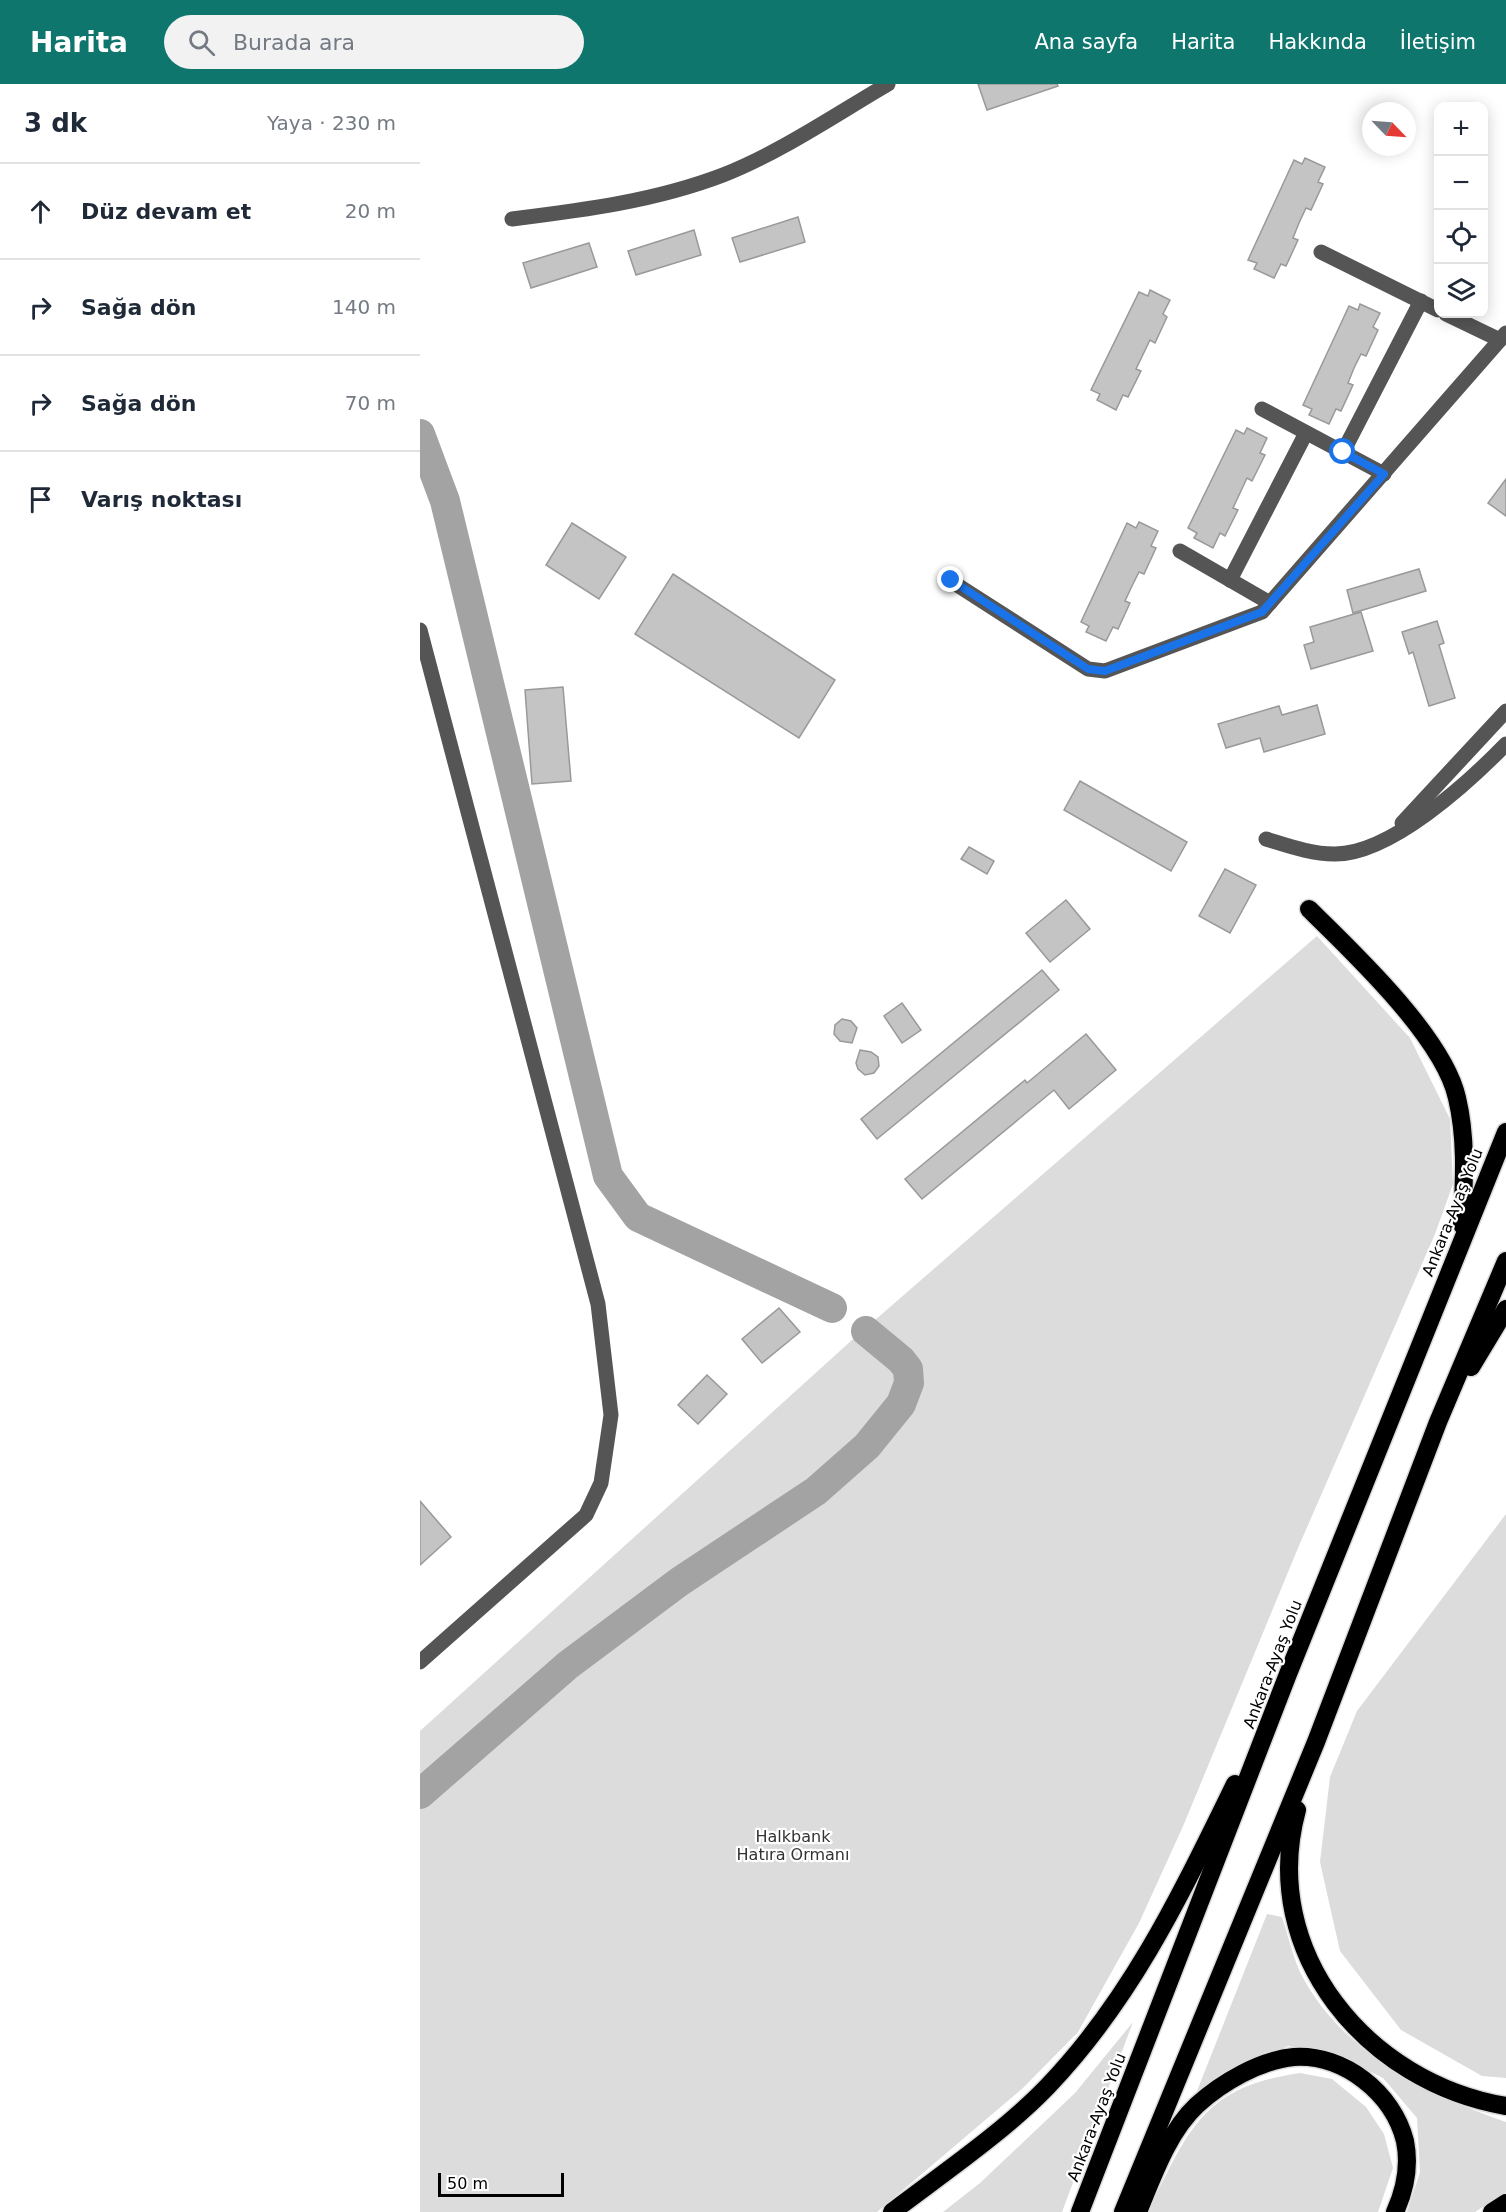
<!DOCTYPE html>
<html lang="tr">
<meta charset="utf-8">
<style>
body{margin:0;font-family:"DejaVu Sans",sans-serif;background:#f2f2f3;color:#1f2937}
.controls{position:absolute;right:18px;top:18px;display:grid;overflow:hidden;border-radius:12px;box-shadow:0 3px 15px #0003}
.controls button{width:54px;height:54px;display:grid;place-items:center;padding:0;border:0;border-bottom:2px solid #e0e1e3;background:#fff;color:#1f2937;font:30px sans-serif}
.compass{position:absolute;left:942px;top:18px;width:54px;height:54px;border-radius:50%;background:#fff;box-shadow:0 3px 15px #0003;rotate:115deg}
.scale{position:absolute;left:18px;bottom:15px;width:126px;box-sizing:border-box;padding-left:6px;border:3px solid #000;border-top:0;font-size:16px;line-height:21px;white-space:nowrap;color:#000;-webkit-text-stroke:4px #fff;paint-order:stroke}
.stop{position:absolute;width:18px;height:18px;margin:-14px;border:4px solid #1a73e8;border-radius:50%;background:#fff}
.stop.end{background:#1a73e8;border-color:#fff;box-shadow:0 2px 6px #0008}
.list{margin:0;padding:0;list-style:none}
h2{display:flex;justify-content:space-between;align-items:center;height:78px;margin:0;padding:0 24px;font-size:26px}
h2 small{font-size:20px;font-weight:400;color:#747a83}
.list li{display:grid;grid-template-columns:39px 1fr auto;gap:18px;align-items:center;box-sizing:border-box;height:96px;padding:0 24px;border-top:2px solid #e0e1e3}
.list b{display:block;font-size:22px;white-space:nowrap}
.list em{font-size:20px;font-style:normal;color:#747a83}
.icon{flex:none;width:33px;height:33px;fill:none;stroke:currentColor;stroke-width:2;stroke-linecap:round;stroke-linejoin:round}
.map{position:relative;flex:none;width:1086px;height:2128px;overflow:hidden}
header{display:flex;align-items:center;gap:36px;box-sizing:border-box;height:84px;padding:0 30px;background:#0f766e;color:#fff}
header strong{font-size:28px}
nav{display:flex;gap:33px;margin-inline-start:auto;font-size:21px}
.search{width:420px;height:54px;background:#f2f2f3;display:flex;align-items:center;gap:15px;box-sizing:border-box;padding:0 21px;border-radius:33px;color:#747a83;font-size:22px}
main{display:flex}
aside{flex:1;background:#fff}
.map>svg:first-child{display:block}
</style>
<header>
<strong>Harita</strong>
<div class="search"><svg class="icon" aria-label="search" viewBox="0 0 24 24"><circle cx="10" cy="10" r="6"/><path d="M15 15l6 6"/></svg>Burada ara</div>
<nav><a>Ana sayfa</a><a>Harita</a><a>Hakkında</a><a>İletişim</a></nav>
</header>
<main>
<aside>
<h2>3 dk<small>Yaya · 230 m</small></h2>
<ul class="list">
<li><svg class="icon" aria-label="ahead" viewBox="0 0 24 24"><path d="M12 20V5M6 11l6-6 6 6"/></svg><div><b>Düz devam et</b></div><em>20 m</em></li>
<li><svg class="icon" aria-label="right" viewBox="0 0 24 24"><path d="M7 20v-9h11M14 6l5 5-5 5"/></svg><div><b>Sağa dön</b></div><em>140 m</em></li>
<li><svg class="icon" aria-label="right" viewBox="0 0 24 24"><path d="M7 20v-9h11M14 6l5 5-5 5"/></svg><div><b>Sağa dön</b></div><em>70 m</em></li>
<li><svg class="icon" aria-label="arrive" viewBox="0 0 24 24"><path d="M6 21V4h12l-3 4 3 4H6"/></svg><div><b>Varış noktası</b></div></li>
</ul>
</aside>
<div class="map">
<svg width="1086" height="2128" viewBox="0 0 1086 2128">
<rect width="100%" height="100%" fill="#fff"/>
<g fill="#dcdcdc">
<path d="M897 852 990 954 1030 1035 1033 1100 1015 1150 878 1464 764 1740 719 1839 658 1948 603 2004 457 2128H0V1647L432 1256Z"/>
<path d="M1086 1430V1994L1062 1992 981 1946 920 1867 900 1778 910 1693 937 1627Z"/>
<path d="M847 1830 862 1833C868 1851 873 1873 881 1890 922 1969 1006 2010 1086 2038V2108L1055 2128H987L1000 2088 997 2034 963 1994 915 1970 868 1962 824 1981 777 2007Z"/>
<path d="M713 1938 642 2128H523L560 2099 655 2009Z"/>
<path d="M880 1989 912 1995 946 2023 964 2050 973 2084 958 2128H728C768 2047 782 2003 880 1989Z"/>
</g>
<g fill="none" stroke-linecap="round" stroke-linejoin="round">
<g stroke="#a3a3a3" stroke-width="30">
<path d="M0 350 25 417 188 1092 218 1133 412 1224"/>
<path d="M0 1710 148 1581 259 1498 396 1407 447 1362 481 1320 489 1299 488 1285 481 1276 446 1247"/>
</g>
</g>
<g fill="#c4c4c4" stroke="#999" stroke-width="1.5">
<path d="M558 0H637L638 2 567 26Z"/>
<path d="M885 74 905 83 898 98 903 100 891 126 886 124 879 139 873 154 878 156 866 182 861 180 854 194 834 185 837 179 828 176 874 76 882 80Z"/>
<path d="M378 133 385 158 320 178 312 154Z"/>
<path d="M274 146 281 171 216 191 208 167Z"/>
<path d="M169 159 177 183 111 204 103 179Z"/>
<path d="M730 206 750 216 743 230 747 233 735 259 730 256 716 285 721 287 708 313 703 311 696 326 677 316 680 310 671 306 719 208 728 212Z"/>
<path d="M940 220 960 229 953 243 958 246 946 272 941 270 934 284 928 299 933 301 921 327 916 325 909 340 889 331 892 325 883 321 929 222 938 226Z"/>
<path d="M827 344 847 354 840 369 845 371 832 397 827 394 813 424 818 426 805 452 800 449 793 464 774 454 777 449 768 444 816 346 824 350Z"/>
<path d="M1086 395V432L1068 419Z"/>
<path d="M719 438 738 447 731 462 736 464 724 490 719 488 712 502 705 517 710 519 698 545 693 543 686 557 666 548 669 542 661 538 707 439 716 444Z"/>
<path d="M152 439 206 473 179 515 126 481Z"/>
<path d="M999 485 1006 507 933 529 927 506Z"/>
<path d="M253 490 415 596 379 654 215 550Z"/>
<path d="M941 528 953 567 891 585 884 561 894 558 890 543Z"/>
<path d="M1017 537 1024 559 1019 561 1035 614 1009 622 993 568 989 570 982 548Z"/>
<path d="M143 603 151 697 112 700 105 606Z"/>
<path d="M897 621 905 650 844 668 840 654 806 664 798 640 859 622 862 631Z"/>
<path d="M660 697 767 758 751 787 644 726Z"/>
<path d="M549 763 574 777 567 790 541 775Z"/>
<path d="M805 785 836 801 810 849 779 832Z"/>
<path d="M646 816 670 845 630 878 606 849Z"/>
<path d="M622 886 639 906 457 1055 441 1035Z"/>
<path d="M482 919 501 946 482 959 464 932Z"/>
<path d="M422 935 431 937 437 944 432 959 420 957 414 950 415 941Z"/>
<path d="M666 950 696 986 649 1025 634 1006 502 1115 485 1095 605 996 607 999Z"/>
<path d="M440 966 451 968 458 973 459 982 454 989 445 991 438 985 436 979Z"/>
<path d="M359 1224 380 1248 342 1279 322 1255Z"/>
<path d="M287 1291 307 1310 278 1340 258 1321Z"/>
<path d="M0 1417 31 1453 0 1481Z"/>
</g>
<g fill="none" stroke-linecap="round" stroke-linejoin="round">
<g stroke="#dbdbdb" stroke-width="21">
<g id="highway">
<path d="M889 825C934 869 1024 954 1037 1014 1047 1056 1044 1098 1042 1141"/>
<path d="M1051 1283 1086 1225"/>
<path d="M877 1726C838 1869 948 1999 1086 2022"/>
<path d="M472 2128C522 2090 585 2047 628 2002 713 1913 762 1808 815 1700"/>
<path d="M660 2128 868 1590 1086 1048"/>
<path d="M703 2128 896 1658 1018 1338 1086 1177"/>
<path d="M718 2128C733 2092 748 2048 777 2021 801 1999 840 1976 874 1973 924 1970 973 2009 985 2057 990 2082 985 2106 975 2128"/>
<path d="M1072 2128 1086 2119"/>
</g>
</g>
<g stroke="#555" stroke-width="15">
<path d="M92 135C164 126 235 117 303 91 361 68 415 31 468 0"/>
<path d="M901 168 1018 226"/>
<path d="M1026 230 1080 256"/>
<path d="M842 325 964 390"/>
<path d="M923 368 1001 217"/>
<path d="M760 467 850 519"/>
<path d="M810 496 886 349"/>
<path d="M531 497 668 585 685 587 842 528 1086 249"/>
<path d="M0 546 178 1220 191 1331 181 1399 166 1431 0 1578"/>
<path d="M982 739 1086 627"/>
<path d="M846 755C869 762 891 770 914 770 970 771 1049 698 1086 660"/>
</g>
<use href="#highway" stroke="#000" stroke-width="18"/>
</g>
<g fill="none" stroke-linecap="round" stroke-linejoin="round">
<path stroke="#1a73e8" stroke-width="8" d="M531 496 668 585 685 587 842 528 964 390 923 368"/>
</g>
<g text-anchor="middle" stroke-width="4.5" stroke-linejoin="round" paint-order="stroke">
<g font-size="16" fill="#000" stroke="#fff">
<text transform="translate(1032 1128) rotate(-68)" y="6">Ankara-Ayaş Yolu</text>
<text transform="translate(852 1580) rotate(-69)" y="6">Ankara-Ayaş Yolu</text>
<text transform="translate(676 2033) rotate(-69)" y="6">Ankara-Ayaş Yolu</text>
</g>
<g font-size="16" fill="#333" stroke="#fff">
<text x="373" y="1758">Halkbank<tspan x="373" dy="18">Hatıra Ormanı</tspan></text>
</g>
</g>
</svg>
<div class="controls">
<button>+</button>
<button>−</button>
<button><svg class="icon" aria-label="locate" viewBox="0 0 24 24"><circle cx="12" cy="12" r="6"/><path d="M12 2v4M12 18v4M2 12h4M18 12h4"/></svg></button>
<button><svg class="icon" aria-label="layers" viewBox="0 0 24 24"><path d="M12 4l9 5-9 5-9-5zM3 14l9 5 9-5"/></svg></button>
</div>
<svg class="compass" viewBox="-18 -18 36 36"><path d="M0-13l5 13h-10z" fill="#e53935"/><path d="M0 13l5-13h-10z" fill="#747a83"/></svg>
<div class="scale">50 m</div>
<div class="stop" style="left:923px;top:368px"></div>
<div class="stop end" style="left:531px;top:496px"></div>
</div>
</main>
